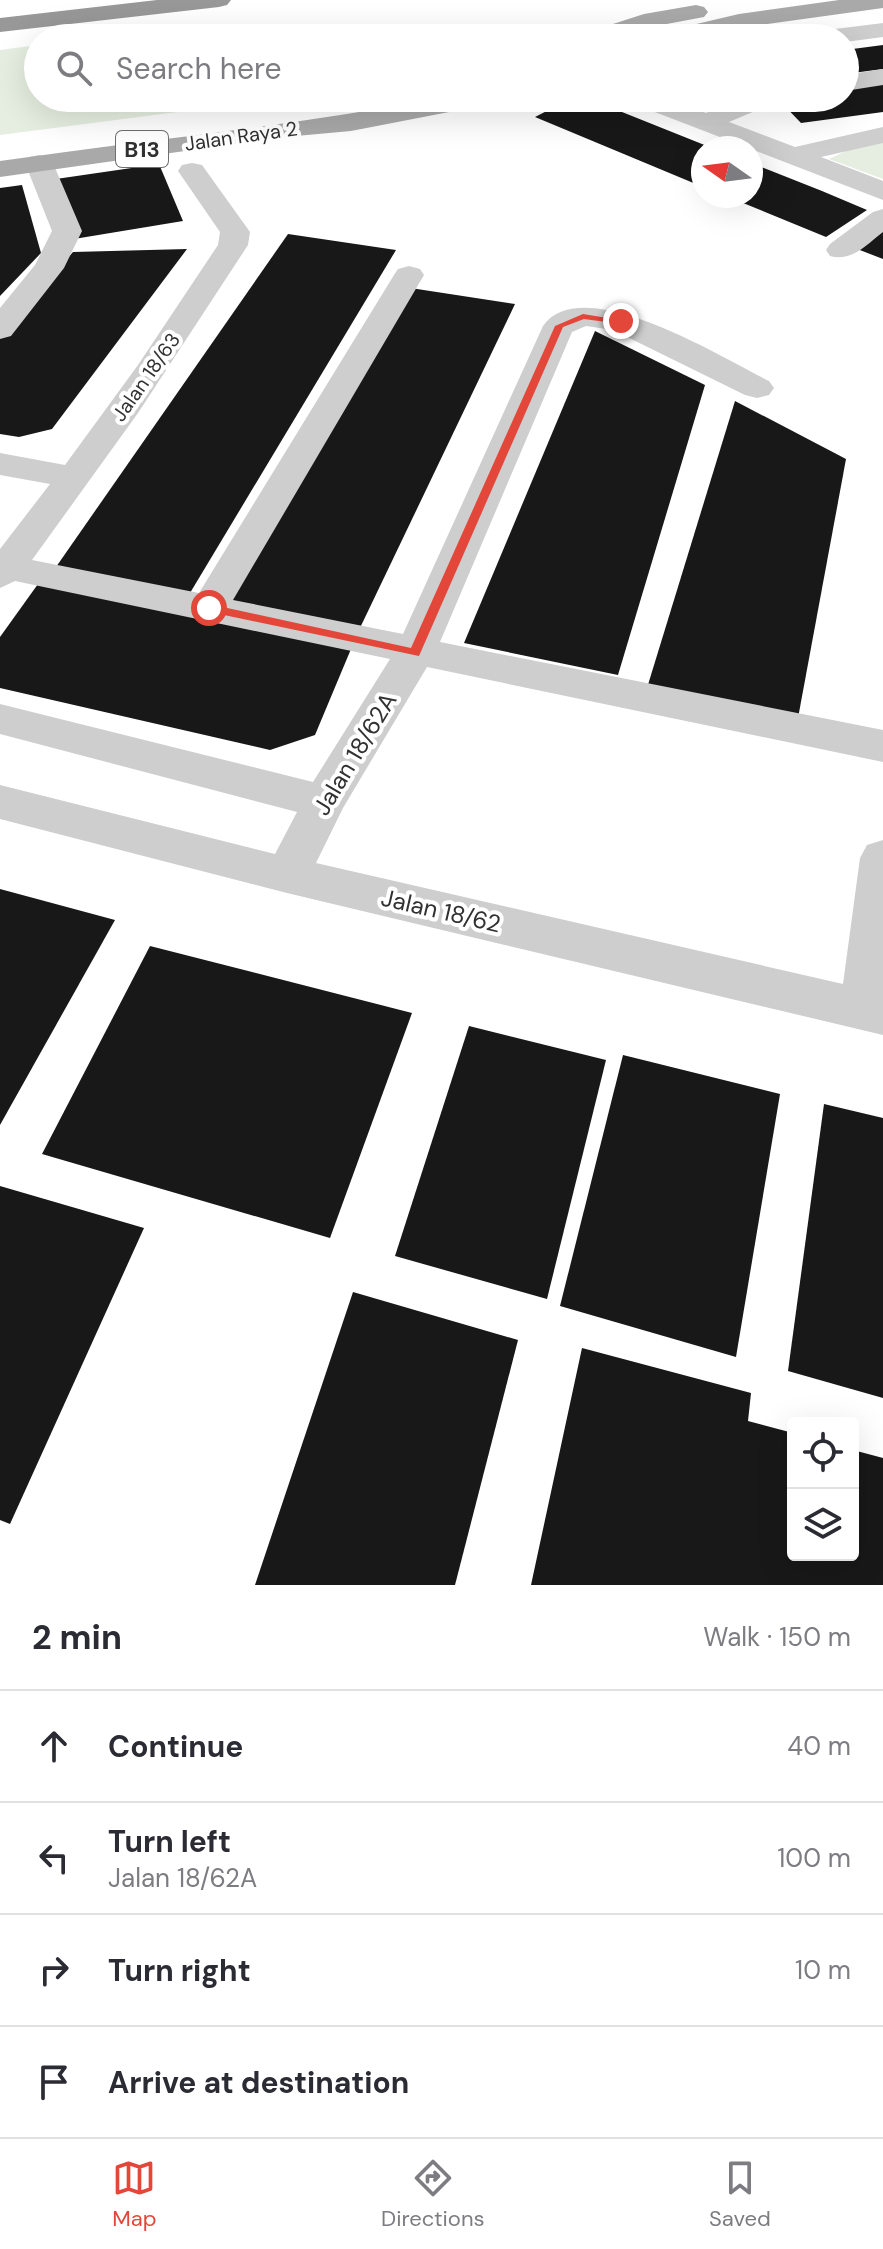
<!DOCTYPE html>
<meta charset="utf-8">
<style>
body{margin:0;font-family:"DM Sans",sans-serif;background:#f2f2f3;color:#2b2b33}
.controls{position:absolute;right:24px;bottom:24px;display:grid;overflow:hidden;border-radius:8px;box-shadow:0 8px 32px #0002}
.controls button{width:72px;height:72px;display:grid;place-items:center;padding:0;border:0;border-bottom:2px solid #e1e1e2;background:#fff;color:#2b2b33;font:40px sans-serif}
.compass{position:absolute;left:691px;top:136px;width:72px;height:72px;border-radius:50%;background:#fff;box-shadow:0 8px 32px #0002;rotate:284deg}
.stop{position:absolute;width:24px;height:24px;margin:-18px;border:6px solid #e2473a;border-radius:50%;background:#fff}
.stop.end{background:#e2473a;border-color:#fff;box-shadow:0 2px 8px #0008}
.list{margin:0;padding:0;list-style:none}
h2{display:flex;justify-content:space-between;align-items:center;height:104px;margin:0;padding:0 32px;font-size:34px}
h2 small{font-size:26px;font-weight:400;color:#7c7c81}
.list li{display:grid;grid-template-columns:52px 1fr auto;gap:24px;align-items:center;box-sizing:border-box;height:112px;padding:0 32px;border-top:2px solid #e1e1e2}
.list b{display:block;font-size:30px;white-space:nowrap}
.list p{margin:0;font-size:26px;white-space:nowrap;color:#7c7c81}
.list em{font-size:26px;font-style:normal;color:#7c7c81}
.icon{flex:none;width:44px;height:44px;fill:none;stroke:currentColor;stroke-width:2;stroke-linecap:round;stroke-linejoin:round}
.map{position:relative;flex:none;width:883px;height:1585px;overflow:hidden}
.search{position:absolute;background:#fff;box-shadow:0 8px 32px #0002;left:24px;right:24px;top:24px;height:88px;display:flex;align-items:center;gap:20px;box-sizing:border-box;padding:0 28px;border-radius:44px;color:#7c7c81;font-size:30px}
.sheet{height:552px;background:#fff}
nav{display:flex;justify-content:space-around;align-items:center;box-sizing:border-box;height:112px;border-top:2px solid #e1e1e2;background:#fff;font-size:22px;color:#7c7c81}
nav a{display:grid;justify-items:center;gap:4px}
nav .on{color:#e2473a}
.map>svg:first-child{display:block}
</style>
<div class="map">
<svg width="883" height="1585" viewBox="0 0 883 1585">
<rect width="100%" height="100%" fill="#fff"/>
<g fill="#e5eee0">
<path d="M38 45V98H167L193 110 0 135V50Z"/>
<path d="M883 142V179L829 159 859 145Z"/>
</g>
<g fill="#181818">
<path d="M883 45V69L845 74V50Z"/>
<path d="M883 81V112L801 123 777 98H845V87Z"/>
<path d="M572 98H587L712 148H703V187L535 117Z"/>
<path d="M751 163 822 191 867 210 826 237 726 196H751Z"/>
<path d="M159 164 183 221 74 239 56 179Z"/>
<path d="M22 185 41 253 0 296V188Z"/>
<path d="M883 224V259L852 247Z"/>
<path d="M288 234 396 250 190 593 56 567Z"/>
<path d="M187 249 52 429 19 437 0 434V336L73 252Z"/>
<path d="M404 287 515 304 359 630 223 603Z"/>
<path d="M595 331 705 385 618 675 464 643Z"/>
<path d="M735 401 846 459 798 718 647 688Z"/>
<path d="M38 584 351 649 315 735 270 750 0 688V637Z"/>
<path d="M0 889 115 920 0 1125Z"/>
<path d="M150 946 412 1013 330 1238 42 1154Z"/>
<path d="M469 1026 606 1060 547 1299 395 1256Z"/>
<path d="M623 1055 780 1094 736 1357 560 1306Z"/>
<path d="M824 1104 883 1118V1398L788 1371Z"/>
<path d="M0 1186 144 1228 10 1524 0 1520Z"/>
<path d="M353 1292 518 1340 455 1585H255Z"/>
<path d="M582 1348 751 1393 748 1421 793 1433V1555H853V1450L883 1458V1585H531Z"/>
</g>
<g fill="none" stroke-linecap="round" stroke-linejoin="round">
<g fill="#cecece" fill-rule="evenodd">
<path d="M883 23V37L845 42V38H807L810 33 819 31Z"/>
<path d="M883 69V85L845 91V75Z"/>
<path d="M630 98H667L706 113 741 98H776L772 104 729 122 795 147 883 127V143L821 157 883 181V200L634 104Z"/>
<path d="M39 155 49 157 53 163 82 231 64 268 11 336 0 339V308L35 265 52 231 25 163 29 157Z"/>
<path d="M192 163 202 165 250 232 248 245 138 413 32 560 199 593 394 275 398 269 409 266 420 269 424 275 233 600 403 634 543 326C582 270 724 359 769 381L774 388 769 395 757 398 745 395 613 330 586 326 572 332 440 642 883 730V762L427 667 343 808 316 863 843 984 860 858 867 845 883 840V1035L287 893 0 819V785L275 854 297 812 0 734V704L313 782 390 659 15 581 0 588V549L50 484 0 475V453L65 465 138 365 218 245 220 232 178 171 182 165Z"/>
<path d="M883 209V232C866 245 852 262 830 256L826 250 830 244 873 212Z"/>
</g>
<g fill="#a9a9a9" fill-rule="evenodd">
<path d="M839 0H883V8L739 28 698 38H655L658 33 739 14Z"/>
<path d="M696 5 704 7 708 12 704 17 656 26 618 38H582L585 33 644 14Z"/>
<path d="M439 98H493L489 104 480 106 351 131 285 137 0 177V161C146 140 294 126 439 98Z"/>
</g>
<path fill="#989898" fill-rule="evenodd" d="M157 0H231L227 5 219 7 0 32V18Z"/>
</g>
<path fill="#e2473a" d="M583 314 626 321 621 324 584 319 563 327 419 656 205 611 203 608 209 604 411 648 555 326Z"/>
<g text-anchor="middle" stroke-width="8" stroke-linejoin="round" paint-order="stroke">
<g font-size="20" fill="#313131" stroke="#fff">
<text transform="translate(241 136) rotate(-8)" y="7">Jalan Raya 2</text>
<text transform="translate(146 377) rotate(-55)" y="7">Jalan 18/63</text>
</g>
<rect fill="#fff" stroke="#6f6f6f" stroke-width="2" x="116" y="131" width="52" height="36" rx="6"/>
<g font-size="22" font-weight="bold" fill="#313131">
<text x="142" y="157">B13</text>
</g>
<g font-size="24" fill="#313131" stroke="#fff">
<text transform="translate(355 754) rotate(-59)" y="8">Jalan 18/62A</text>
<text transform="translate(441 911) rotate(13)" y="8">Jalan 18/62</text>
</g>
</g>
</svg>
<div class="controls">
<button><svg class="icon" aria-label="locate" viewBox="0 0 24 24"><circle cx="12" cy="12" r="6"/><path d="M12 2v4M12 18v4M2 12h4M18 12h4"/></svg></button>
<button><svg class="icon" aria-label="layers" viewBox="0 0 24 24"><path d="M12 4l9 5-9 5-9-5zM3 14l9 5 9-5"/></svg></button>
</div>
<svg class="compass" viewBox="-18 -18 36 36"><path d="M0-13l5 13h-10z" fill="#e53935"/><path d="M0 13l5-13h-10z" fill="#7c7c81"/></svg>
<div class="stop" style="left:209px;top:608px"></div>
<div class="stop end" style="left:621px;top:321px"></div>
<div class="search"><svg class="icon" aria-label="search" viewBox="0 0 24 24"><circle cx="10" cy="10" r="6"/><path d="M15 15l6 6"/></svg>Search here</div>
</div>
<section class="sheet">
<h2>2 min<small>Walk · 150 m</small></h2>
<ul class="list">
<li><svg class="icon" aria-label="ahead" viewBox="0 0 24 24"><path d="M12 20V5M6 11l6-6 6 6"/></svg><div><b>Continue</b></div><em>40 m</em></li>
<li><svg class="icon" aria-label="left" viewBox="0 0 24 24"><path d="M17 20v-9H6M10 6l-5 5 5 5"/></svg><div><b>Turn left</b><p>Jalan 18/62A</p></div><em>100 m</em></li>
<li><svg class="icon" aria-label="right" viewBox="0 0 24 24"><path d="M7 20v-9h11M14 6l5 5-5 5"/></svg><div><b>Turn right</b></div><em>10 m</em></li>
<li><svg class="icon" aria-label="arrive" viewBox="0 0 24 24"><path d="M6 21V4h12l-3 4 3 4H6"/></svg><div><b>Arrive at destination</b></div></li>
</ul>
</section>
<nav>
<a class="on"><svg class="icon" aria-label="map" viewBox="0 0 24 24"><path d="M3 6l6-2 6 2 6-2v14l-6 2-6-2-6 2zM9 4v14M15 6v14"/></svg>Map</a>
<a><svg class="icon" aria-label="directions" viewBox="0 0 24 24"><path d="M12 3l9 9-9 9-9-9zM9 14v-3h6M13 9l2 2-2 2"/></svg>Directions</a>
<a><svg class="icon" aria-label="saved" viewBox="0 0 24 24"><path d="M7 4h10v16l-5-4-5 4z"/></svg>Saved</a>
</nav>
